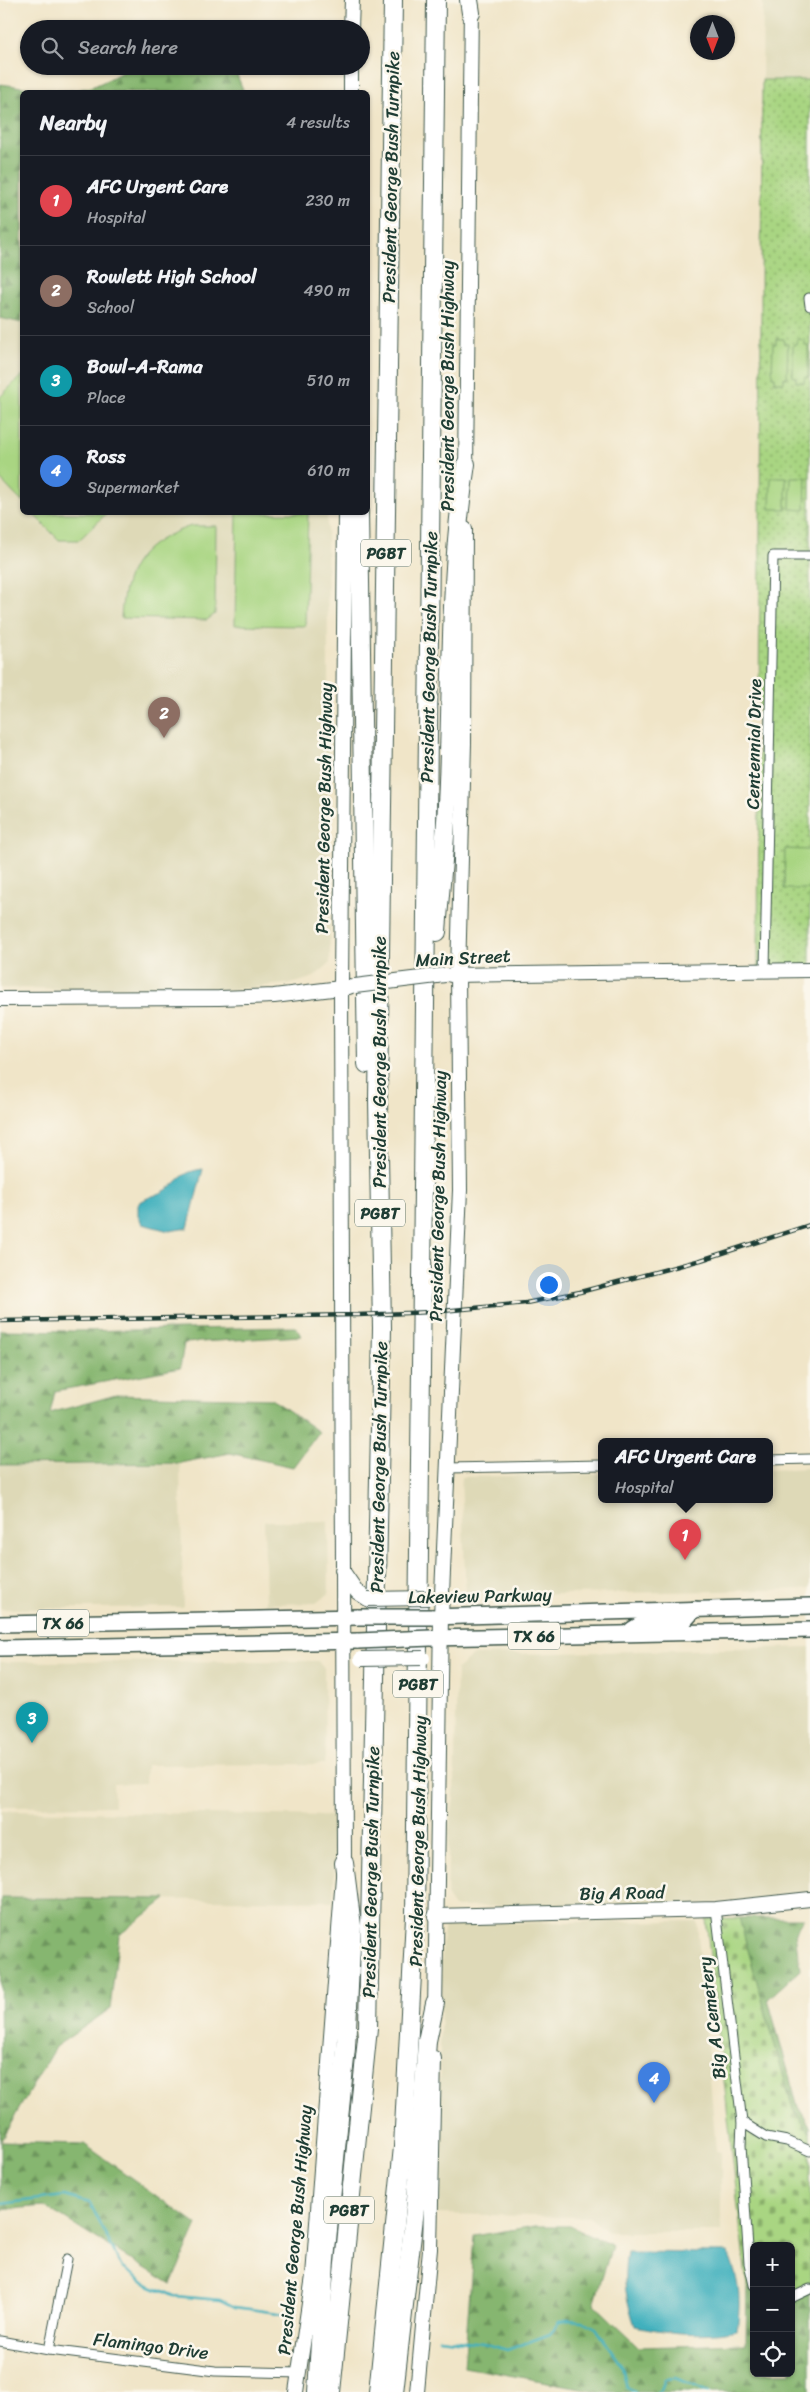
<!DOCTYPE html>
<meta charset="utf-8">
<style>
body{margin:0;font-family:Sriracha,sans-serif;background:#20242c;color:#f1f3f6}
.controls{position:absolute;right:15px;bottom:15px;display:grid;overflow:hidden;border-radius:8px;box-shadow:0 1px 4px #0004}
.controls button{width:45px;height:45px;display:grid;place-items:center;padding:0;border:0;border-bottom:1px solid #363941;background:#171b24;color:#f1f3f6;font:25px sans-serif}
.compass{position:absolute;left:690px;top:15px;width:45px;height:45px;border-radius:50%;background:#171b24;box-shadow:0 1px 4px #0004;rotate:180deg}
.you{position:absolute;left:548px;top:1284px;width:18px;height:18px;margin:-12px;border:4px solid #fff;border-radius:50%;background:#1a73e8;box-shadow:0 0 0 8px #1a73e833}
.badge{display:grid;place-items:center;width:32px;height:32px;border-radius:50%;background:#7c3aed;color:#fff;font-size:16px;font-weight:700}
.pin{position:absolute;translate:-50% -41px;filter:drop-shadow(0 1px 2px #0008)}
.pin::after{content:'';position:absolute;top:26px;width:18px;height:15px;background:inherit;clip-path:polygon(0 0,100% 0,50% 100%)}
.popup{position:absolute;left:598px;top:1438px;width:175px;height:65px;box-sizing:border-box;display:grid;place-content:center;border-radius:8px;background:#171b24;filter:drop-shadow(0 1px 4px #0005);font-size:16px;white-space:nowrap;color:#9ea1a6}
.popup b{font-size:19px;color:#f1f3f6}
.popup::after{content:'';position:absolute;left:50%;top:100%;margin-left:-10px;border:10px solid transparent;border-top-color:#171b24}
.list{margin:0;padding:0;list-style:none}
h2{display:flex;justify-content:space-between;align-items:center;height:65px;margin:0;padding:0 20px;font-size:21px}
h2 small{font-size:16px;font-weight:400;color:#9ea1a6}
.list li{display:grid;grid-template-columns:32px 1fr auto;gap:15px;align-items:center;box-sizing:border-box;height:90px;padding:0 20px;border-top:1px solid #363941}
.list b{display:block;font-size:19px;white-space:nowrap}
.list p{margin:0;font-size:16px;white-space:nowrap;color:#9ea1a6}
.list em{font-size:16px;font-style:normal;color:#9ea1a6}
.icon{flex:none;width:28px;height:28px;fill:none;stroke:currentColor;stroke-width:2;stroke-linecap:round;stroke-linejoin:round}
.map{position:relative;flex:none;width:810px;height:2392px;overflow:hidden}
.search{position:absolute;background:#171b24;box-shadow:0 1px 4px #0004;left:20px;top:20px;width:350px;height:55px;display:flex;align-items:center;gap:12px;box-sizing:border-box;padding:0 18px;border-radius:28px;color:#9ea1a6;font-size:19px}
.panel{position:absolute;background:#171b24;box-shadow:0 1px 4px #0004;left:20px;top:90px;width:350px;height:425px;border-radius:8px}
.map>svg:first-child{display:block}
</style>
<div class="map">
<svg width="810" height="2392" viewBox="0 0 810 2392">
<defs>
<pattern id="forest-firs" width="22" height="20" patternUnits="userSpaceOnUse" patternTransform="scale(1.25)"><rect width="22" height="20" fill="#86b670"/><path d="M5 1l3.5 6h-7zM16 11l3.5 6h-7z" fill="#6d955d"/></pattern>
<pattern id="cemetery-stones" width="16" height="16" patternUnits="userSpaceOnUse" patternTransform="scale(1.25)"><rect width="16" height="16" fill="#a9d582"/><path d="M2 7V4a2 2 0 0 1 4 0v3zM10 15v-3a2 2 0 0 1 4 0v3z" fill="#89ae6b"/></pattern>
<pattern id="park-dots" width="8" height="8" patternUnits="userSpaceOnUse" patternTransform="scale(1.25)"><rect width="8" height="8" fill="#a9d582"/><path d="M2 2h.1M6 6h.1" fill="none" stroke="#89ae6b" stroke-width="1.8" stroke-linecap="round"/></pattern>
</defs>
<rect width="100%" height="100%" fill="#fbf7ec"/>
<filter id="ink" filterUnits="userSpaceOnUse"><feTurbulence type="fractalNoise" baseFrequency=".02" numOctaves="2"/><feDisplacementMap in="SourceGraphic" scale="10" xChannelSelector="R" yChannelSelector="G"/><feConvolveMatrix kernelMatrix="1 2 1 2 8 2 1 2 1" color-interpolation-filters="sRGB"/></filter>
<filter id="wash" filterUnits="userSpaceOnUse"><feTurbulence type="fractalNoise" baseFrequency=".0096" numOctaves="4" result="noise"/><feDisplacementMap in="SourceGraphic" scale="20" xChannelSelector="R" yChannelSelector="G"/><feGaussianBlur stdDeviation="1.12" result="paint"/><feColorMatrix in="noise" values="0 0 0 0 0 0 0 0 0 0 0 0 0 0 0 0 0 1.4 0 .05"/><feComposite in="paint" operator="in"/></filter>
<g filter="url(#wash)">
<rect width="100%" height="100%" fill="#f0e5c8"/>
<g fill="#ded9b7">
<path d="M763 0H810V80H762Z"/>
<path d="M0 318 22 323V512L327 513 330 963 314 977 295 983 226 990 0 988Z"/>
<path d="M180 1463 183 1607 0 1609V1465Z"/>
<path d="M810 1468V1589L466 1596 461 1477 601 1474V1499H769V1470Z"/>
<path d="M264 1521H328L329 1593 316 1603 266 1604Z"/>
<path d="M810 1647V1892L714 1903 454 1907 447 1897 449 1831 454 1799 457 1669 474 1655Z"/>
<path d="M318 1661 324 1669 325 1764 146 1765 145 1783 113 1784 114 1806 0 1807V1662Z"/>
<path d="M0 1811 337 1816 333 1901 1 1898 0 1914Z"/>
<path d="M697 1921 716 2151 721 2152V2232H608L589 2217 437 2214 442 1940 445 1926 448 1923Z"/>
</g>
<g fill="url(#forest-firs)" stroke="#527a52">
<path d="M136 66H230L234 68 244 92H22V323L0 318V84C26 87 56 94 82 89 102 86 118 72 136 66Z"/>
<path d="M296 1327 301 1336 184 1343 180 1368 55 1391 50 1413 116 1395 272 1399 319 1432 293 1467 230 1453 180 1463 0 1465V1330L73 1331Z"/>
<path d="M1 1898 166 1899 119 1935 110 2009 55 2047 0 2142 84 2144 197 2225 171 2284 44 2206 0 2210Z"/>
<path d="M739 1918H804L795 1932 800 1970 768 1999 798 2107 810 2126V2133L793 2110Z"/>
<path d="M535 2226H570L612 2246 594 2304 639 2347 746 2344 747 2288 754 2292V2373H791V2300L810 2291V2392H603L464 2367 474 2236Z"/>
</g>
<path fill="url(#cemetery-stones)" stroke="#64895b" d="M739 1918 793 2110 810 2133V2291L791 2300V2246H754V2292L747 2288 706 1919Z"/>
<path fill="url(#park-dots)" stroke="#64895b" d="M762 80H810V969L758 970Z"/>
<g fill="#a9d582" stroke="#64895b">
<path d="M776 339H784V344H788L787 377H784V382H775V377H772L773 344H776Z"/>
<path d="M797 339 805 340V345H808V377H805L804 382H796V377H793V345L796 344Z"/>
<path d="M22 375V502L0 479V397Z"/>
<path d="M771 477H786V509H770Z"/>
<path d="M791 477H806L805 510 790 509Z"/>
<path d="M32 513H107L79 540H59Z"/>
<path d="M237 513H308L305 626 235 625Z"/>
<path d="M191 526H216L215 614 207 620 121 618C124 565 142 543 191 526Z"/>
<path d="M785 849 810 850V889H784Z"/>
</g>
<g fill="#41b0bd" stroke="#307678">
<path d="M203 1169 188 1228 169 1231 142 1224 138 1216V1204C147 1196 157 1196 166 1190 182 1180 180 1172 203 1169Z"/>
<path d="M627 2252 728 2253C740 2282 741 2300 737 2330 702 2337 670 2333 635 2326 626 2298 622 2282 627 2252Z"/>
</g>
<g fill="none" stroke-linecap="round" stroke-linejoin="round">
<g stroke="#41b0bd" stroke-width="2.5">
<path d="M0 2204 64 2196 90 2203 122 2268 149 2285 174 2296 221 2300 235 2307 293 2315"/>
<path d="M439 2338 483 2343 507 2350 550 2334 560 2321 569 2320 582 2321 596 2328 622 2366 627 2388 635 2392"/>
<path d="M657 2392 661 2390 665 2379 675 2378 709 2392"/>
</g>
</g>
</g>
<g filter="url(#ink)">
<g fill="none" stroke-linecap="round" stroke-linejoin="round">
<g stroke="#3e564a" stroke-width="11">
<g id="street">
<path d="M809 298 810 306"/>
<path d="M765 970 773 556H810"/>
<path d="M769 1460 810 1459"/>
<path d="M447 1468 601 1465"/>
<path d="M716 1909 742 2122"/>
<path d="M754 2285 749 2263 741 2145 742 2122 766 2137 787 2141 810 2151"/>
<path d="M791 2298 810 2289"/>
<path d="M0 2341 49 2350 215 2371 300 2373"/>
<path d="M49 2350 67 2259"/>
</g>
</g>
<g stroke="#3e564a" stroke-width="16">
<g id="secondary">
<path d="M351 29 352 0"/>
<path d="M351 92V66"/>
<path d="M466 472 471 4"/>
<path d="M451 975 810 970"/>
<path d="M0 999 219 998 274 996 349 987"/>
<path d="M342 1570 357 1592 368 1599"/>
<path d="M435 1916 716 1909 810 1899"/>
<path d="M435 2012 441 1616 460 1190 458 974 464 743 465 529"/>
<path d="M296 2392 313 2276 344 1863 341 988 345 512"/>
<path d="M417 2392 430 2249 434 2058"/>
</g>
</g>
<g stroke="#3e564a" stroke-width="18">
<g id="primary">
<path d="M431 1617 810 1606"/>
<path d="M0 1624 358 1617"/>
<path d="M628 1633C645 1617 662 1621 685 1620L695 1609"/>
<path d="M431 1638 810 1630"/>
<path d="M0 1648 358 1641"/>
</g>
</g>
<g stroke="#3e564a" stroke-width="20">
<g id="highway">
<path d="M469 0 471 13"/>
<path d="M359 512 367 1064"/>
<path d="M437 932C440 889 445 847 447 804 453 690 448 577 466 464"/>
<path d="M317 2392 325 2260 346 2048 352 1926 344 1863"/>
<path d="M331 2392 368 2028 382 1328 378 1099 393 0"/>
<path d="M378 2392 403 2147 415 1917 436 0"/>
<path d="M394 2392 416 2200 427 2041 435 2003"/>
</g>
</g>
<use href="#street" stroke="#fff" stroke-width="9"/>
<use href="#secondary" stroke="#fff" stroke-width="14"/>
<use href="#primary" stroke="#fff" stroke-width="15"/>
<use href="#highway" stroke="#fff" stroke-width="18"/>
<g stroke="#1f3d34" stroke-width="4.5">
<path id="rail" d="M0 1321 358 1315 432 1312 526 1303 580 1292 701 1260 810 1225"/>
</g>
<use href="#rail" stroke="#fbf7ec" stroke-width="2.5" stroke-dasharray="8" stroke-linecap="butt"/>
<g stroke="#3e564a" stroke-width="16" stroke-linecap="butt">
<g id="secondary-bridge">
<path d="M355 986 445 975"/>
<path d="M368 1599 429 1598"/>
<path d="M361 1659 423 1658"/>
</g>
</g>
<g stroke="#3e564a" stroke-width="18" stroke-linecap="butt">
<g id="primary-bridge">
<path d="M358 1617H431"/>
<path d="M358 1641 431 1638"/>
</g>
</g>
<use href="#secondary-bridge" stroke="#fff" stroke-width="14"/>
<use href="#primary-bridge" stroke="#fff" stroke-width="15"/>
</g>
</g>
<g text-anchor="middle" stroke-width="5" stroke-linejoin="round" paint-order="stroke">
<g fill="#fbf7ec" stroke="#61756b" stroke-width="1">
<rect x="361" y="539.5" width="50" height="27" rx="4"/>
<rect x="355" y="1199.5" width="50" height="27" rx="4"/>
<rect x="37" y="1609.5" width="52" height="27" rx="4"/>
<rect x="508" y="1622.5" width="52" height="27" rx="4"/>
<rect x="393" y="1670.5" width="50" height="27" rx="4"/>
<rect x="324" y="2196.5" width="50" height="27" rx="4"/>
</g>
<g font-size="16" font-weight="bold" fill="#1f3d34">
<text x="386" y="559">PGBT</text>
<text x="380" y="1219">PGBT</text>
<text x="63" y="1629">TX 66</text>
<text x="534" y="1642">TX 66</text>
<text x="418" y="1690">PGBT</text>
<text x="349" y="2216">PGBT</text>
</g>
<g font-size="18" fill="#1f3d34" stroke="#fbf7ec">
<text transform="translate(391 177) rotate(-89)" y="6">President George Bush Turnpike</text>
<text transform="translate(448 386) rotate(-90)" y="6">President George Bush Highway</text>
<text transform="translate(429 657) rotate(-89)" y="6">President George Bush Turnpike</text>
<text transform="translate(754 744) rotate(-89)" y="6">Centennial Drive</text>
<text transform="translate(324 808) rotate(-89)" y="6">President George Bush Highway</text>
<text transform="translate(463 958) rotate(-3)" y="6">Main Street</text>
<text transform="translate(380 1062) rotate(-90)" y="6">President George Bush Turnpike</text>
<text transform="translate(438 1196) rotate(-89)" y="6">President George Bush Highway</text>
<text transform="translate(379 1467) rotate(-89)" y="6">President George Bush Turnpike</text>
<text transform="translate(480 1596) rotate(-1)" y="6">Lakeview Parkway</text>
<text transform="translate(418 1841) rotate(-89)" y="6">President George Bush Highway</text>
<text transform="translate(371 1872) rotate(-89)" y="6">President George Bush Turnpike</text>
<text transform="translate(622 1893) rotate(-1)" y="6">Big A Road</text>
<text transform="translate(712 2018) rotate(-97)" y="6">Big A Cemetery</text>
<text transform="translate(295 2230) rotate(-85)" y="6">President George Bush Highway</text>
<text transform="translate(151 2346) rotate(7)" y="6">Flamingo Drive</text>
</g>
</g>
</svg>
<div class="controls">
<button>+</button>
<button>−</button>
<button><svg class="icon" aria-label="locate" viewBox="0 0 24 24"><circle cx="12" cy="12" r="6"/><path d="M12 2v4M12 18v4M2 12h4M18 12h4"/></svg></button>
</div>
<svg class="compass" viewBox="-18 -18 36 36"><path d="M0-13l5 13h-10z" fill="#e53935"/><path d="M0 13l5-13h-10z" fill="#9ea1a6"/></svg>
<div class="you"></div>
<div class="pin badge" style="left:685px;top:1560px;background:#e0444e">1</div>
<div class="popup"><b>AFC Urgent Care</b>Hospital</div>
<div class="pin badge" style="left:164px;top:738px;background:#8d6e63">2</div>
<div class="pin badge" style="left:32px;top:1743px;background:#0f9aa8">3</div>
<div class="pin badge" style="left:654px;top:2103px;background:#3f7fe0">4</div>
<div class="search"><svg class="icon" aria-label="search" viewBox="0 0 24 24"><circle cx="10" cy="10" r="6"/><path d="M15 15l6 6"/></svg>Search here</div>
<section class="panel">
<h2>Nearby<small>4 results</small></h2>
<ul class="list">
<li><span class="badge" style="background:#e0444e">1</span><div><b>AFC Urgent Care</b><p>Hospital</p></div><em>230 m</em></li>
<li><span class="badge" style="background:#8d6e63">2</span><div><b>Rowlett High School</b><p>School</p></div><em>490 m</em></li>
<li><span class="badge" style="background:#0f9aa8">3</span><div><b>Bowl-A-Rama</b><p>Place</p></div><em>510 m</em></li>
<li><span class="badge" style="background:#3f7fe0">4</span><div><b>Ross</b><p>Supermarket</p></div><em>610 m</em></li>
</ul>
</section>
</div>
